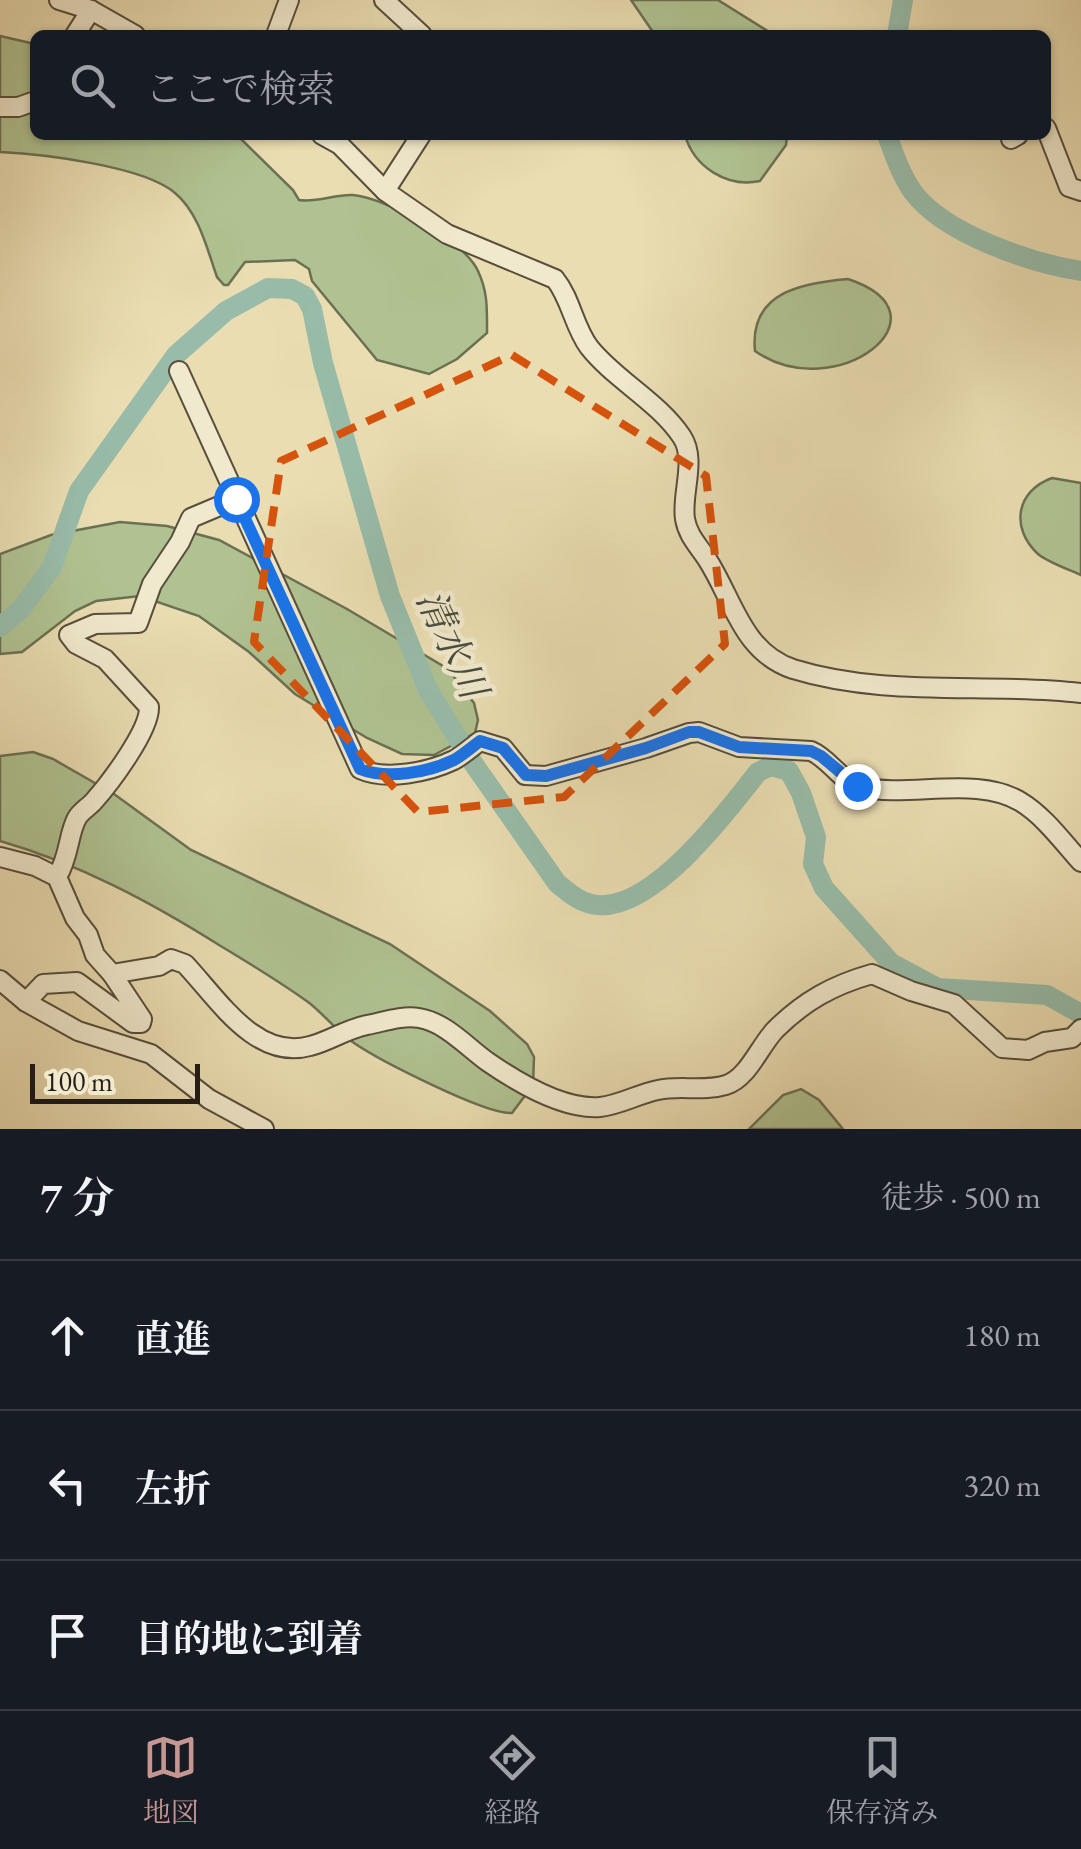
<!DOCTYPE html>
<html lang="ja">
<meta charset="utf-8">
<style>
body{margin:0;font-family:"EB Garamond","Noto Serif JP",serif;background:#20242c;color:#f1f3f6}
.scale{position:absolute;left:30px;bottom:25px;width:170px;box-sizing:border-box;padding-left:10px;border:5px solid #261e15;border-top:0;font-size:28px;line-height:35px;white-space:nowrap;color:#261e15;-webkit-text-stroke:8px #f1e9cd;paint-order:stroke}
.stop{position:absolute;width:30px;height:30px;margin:-22px;border:8px solid #1a73e8;border-radius:50%;background:#fff}
.stop.end{background:#1a73e8;border-color:#fff;box-shadow:0 2px 10px #0008}
.list{margin:0;padding:0;list-style:none}
h2{display:flex;justify-content:space-between;align-items:center;height:130px;margin:0;padding:0 40px;font-size:42px}
h2 small{font-size:32px;font-weight:400;color:#9ea1a6}
.list li{display:grid;grid-template-columns:65px 1fr auto;gap:30px;align-items:center;box-sizing:border-box;height:150px;padding:0 40px;border-top:2px solid #363941}
.list b{display:block;font-size:38px;white-space:nowrap}
.list em{font-size:32px;font-style:normal;color:#9ea1a6}
.icon{flex:none;width:55px;height:55px;fill:none;stroke:currentColor;stroke-width:2;stroke-linecap:round;stroke-linejoin:round}
.map{position:relative;flex:none;width:1081px;height:1129px;overflow:hidden}
.search{position:absolute;background:#171b24;box-shadow:0 2px 8px #0004;left:30px;right:30px;top:30px;height:110px;display:flex;align-items:center;gap:25px;box-sizing:border-box;padding:0 35px;border-radius:15px;color:#9ea1a6;font-size:38px}
.sheet{height:580px;background:#171b24}
nav{display:flex;justify-content:space-around;align-items:center;box-sizing:border-box;height:140px;border-top:2px solid #363941;background:#171b24;font-size:28px;color:#9ea1a6}
nav a{display:grid;justify-items:center;gap:5px}
nav .on{color:#c59692}
.map>svg:first-child{display:block}
</style>
<div class="map">
<svg width="1081" height="1129" viewBox="0 0 1081 1129">
<rect width="100%" height="100%" fill="#eaddb2"/>
<filter id="stains"><feTurbulence type="fractalNoise" baseFrequency=".002" numOctaves="4"/><feColorMatrix values="0 0 0 0 .2 0 0 0 0 .09 0 0 0 0 .02 0 0 0 .5 -.17"/></filter>
<radialGradient id="worn" r=".72"><stop offset=".6" stop-color="#630" stop-opacity="0"/><stop offset="1" stop-color="#630" stop-opacity=".3"/></radialGradient>
<g fill="#b0c291" stroke="#6b7053" stroke-width="2.5">
<path d="M631 0H718L774 35H655Z"/>
<path d="M0 36 35 44V135H237L293 190 299 200C317 203 335 194 353 195 386 198 464 240 478 271 488 292 487 310 487 333L457 359 429 374 377 360 312 281 309 269 295 260 245 262 228 285H224L217 277C207 249 199 213 175 193 144 166 42 154 0 152Z"/>
<path d="M685 135H787L786 145 760 181C727 188 694 167 685 135Z"/>
<path d="M848 279C956 315 835 407 755 351 749 292 802 283 848 279Z"/>
<path d="M1052 478 1081 483V575C1068 569 1049 563 1038 554 1010 528 1016 491 1052 478Z"/>
<path d="M120 522 167 526 219 540 347 609 448 669 474 703 478 720 475 733 434 755 402 754 367 738 295 694 249 652 199 616 140 596 96 601 75 611 22 652 0 654V554L51 535Z"/>
<path d="M33 752 53 759 114 794 191 850 390 944 490 1011 527 1044 534 1057 533 1085 512 1113C486 1115 379 1060 354 1043 337 1032 324 1014 308 1002 280 982 249 963 219 945 149 901 79 864 0 841V756Z"/>
<path d="M801 1089 819 1100 843 1129H749L783 1095Z"/>
</g>
<g fill="none" stroke-linecap="round" stroke-linejoin="round">
<g stroke="#98bca9" stroke-width="20">
<path d="M897 35 903 0"/>
<path d="M887 135C894 154 901 175 913 192 944 234 1031 263 1081 271"/>
<path d="M0 627 21 609 52 567 79 491 176 355 226 311 268 288 292 289 305 296 312 309 323 363 390 596 428 690 473 763 557 883C569 893 581 904 598 905 653 910 727 812 758 772L771 766 789 771 801 793 816 837 813 864 824 888 891 963 938 988 1047 995 1081 1014"/>
</g>
<g stroke="#574e3c" stroke-width="22">
<g id="minor">
<path d="M59 0 91 10 135 35"/>
<path d="M384 0 422 35"/>
<path d="M75 35 91 10"/>
<path d="M276 35 289 0"/>
<path d="M0 107H18L35 101"/>
<path d="M1046 128 1069 187 1081 191"/>
<path d="M322 135 340 145 385 191 447 234 555 279C571 299 574 327 589 347 615 380 658 401 682 437 697 460 681 494 685 519 688 536 698 545 707 559 733 599 742 652 793 669 887 698 985 682 1081 693"/>
<path d="M1011 139 1018 135"/>
<path d="M385 191 421 135"/>
<path d="M179 371 360 769C386 781 429 772 454 760 463 755 472 747 480 741L503 748 525 775 546 776 646 748 689 733 699 732 739 747 811 751C830 759 841 782 861 787 909 798 978 775 1021 802 1044 816 1063 842 1081 862"/>
<path d="M0 857 35 866 57 877 75 918 88 935 95 955 112 974 142 1019 141 1023H133L77 982 43 984 26 1002"/>
<path d="M57 877C70 855 68 834 77 818 81 811 89 807 94 801 110 783 150 730 149 707L105 659 76 644 69 635 95 624 138 623 152 584 180 542 191 518 236 499"/>
<path d="M112 974 159 966 171 959 185 964C218 999 256 1061 310 1046 330 1041 344 1030 367 1025 383 1022 402 1015 419 1018 445 1022 467 1047 488 1062 517 1082 564 1110 600 1107 620 1105 638 1094 658 1090 680 1085 703 1092 726 1085 748 1078 759 1047 775 1030 804 1001 833 985 872 974L911 991 954 1004 1002 1048 1028 1050 1045 1042 1072 1038 1081 1029"/>
<path d="M0 980 26 1002 78 1031 151 1054 209 1099 264 1129"/>
</g>
</g>
<use href="#minor" stroke="#f1e9cd" stroke-width="18"/>
</g>
<g fill="none" stroke-linecap="round" stroke-linejoin="round">
<path stroke="#1a73e8" stroke-width="12" d="M236 499 360 769C387 780 429 772 454 760 463 755 472 747 480 741L503 748 526 775 546 776 646 748 689 732H699L739 747 811 751 821 756 857 786"/>
</g>
<path fill="none" stroke="#d5530d" stroke-width="8" stroke-dasharray="20 12" stroke-linejoin="round" d="M512 355 706 476 725 644 564 797 418 812 254 642 281 461Z"/>
<g text-anchor="middle" stroke-width="9" stroke-linejoin="round" paint-order="stroke">
<g font-size="38" font-style="italic" fill="#484d41" stroke="#f1e9cd">
<text transform="translate(452 644) rotate(65)" y="13">清水川</text>
</g>
</g>
<rect width="100%" height="100%" filter="url(#stains)"/>
<rect width="100%" height="100%" fill="url(#worn)"/>
</svg>
<div class="scale">100 m</div>
<div class="stop" style="left:236px;top:499px"></div>
<div class="stop end" style="left:857px;top:786px"></div>
<div class="search"><svg class="icon" aria-label="search" viewBox="0 0 24 24"><circle cx="10" cy="10" r="6"/><path d="M15 15l6 6"/></svg>ここで検索</div>
</div>
<section class="sheet">
<h2>7 分<small>徒歩 · 500 m</small></h2>
<ul class="list">
<li><svg class="icon" aria-label="ahead" viewBox="0 0 24 24"><path d="M12 20V5M6 11l6-6 6 6"/></svg><div><b>直進</b></div><em>180 m</em></li>
<li><svg class="icon" aria-label="left" viewBox="0 0 24 24"><path d="M17 20v-9H6M10 6l-5 5 5 5"/></svg><div><b>左折</b></div><em>320 m</em></li>
<li><svg class="icon" aria-label="arrive" viewBox="0 0 24 24"><path d="M6 21V4h12l-3 4 3 4H6"/></svg><div><b>目的地に到着</b></div></li>
</ul>
</section>
<nav>
<a class="on"><svg class="icon" aria-label="map" viewBox="0 0 24 24"><path d="M3 6l6-2 6 2 6-2v14l-6 2-6-2-6 2zM9 4v14M15 6v14"/></svg>地図</a>
<a><svg class="icon" aria-label="directions" viewBox="0 0 24 24"><path d="M12 3l9 9-9 9-9-9zM9 14v-3h6M13 9l2 2-2 2"/></svg>経路</a>
<a><svg class="icon" aria-label="saved" viewBox="0 0 24 24"><path d="M7 4h10v16l-5-4-5 4z"/></svg>保存済み</a>
</nav>
